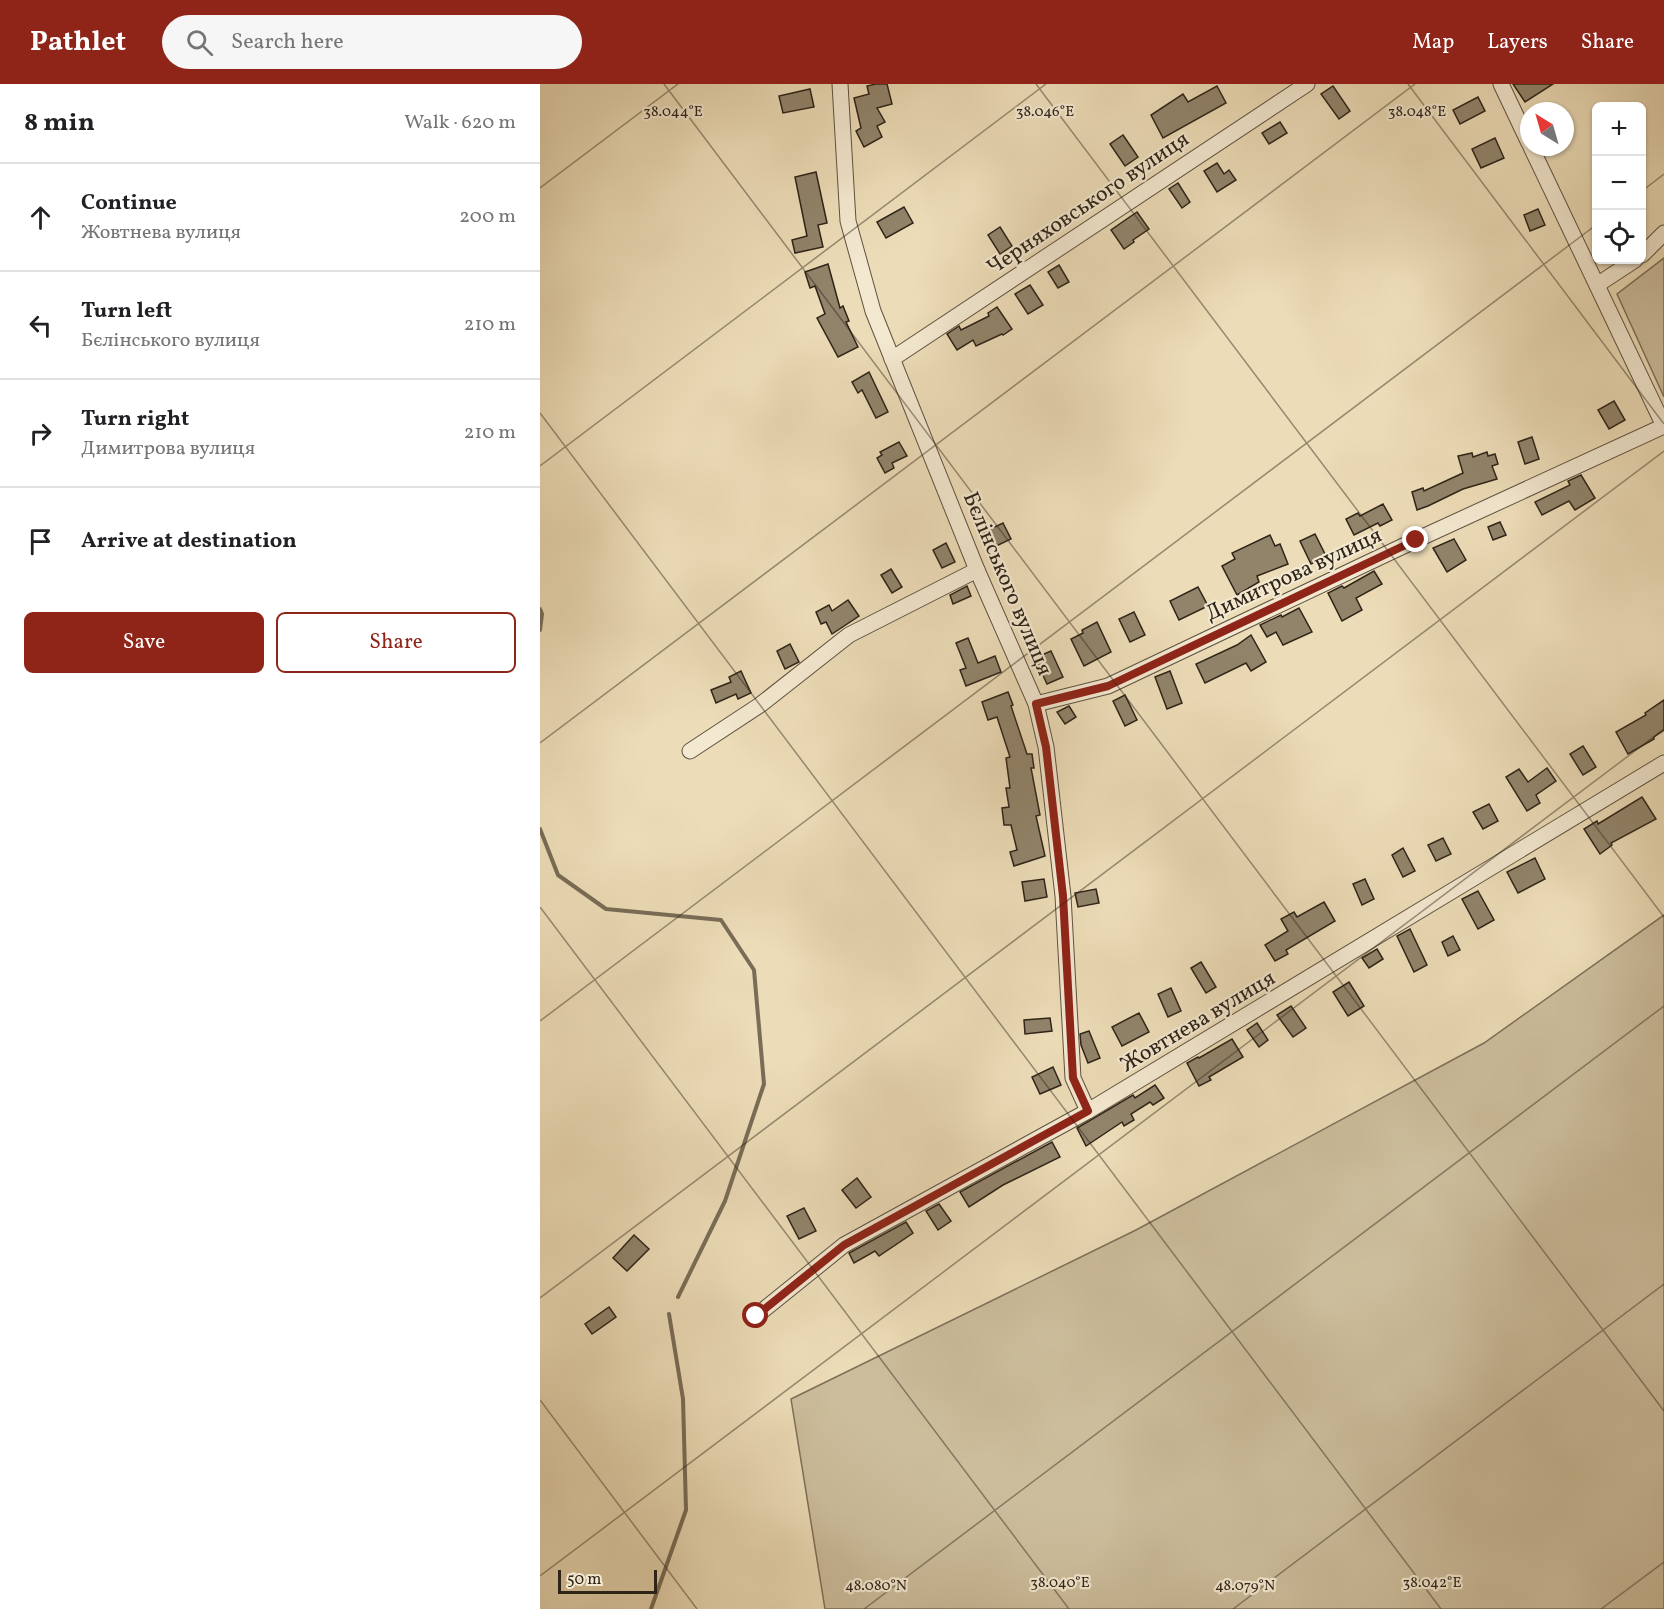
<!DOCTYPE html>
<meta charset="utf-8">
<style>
body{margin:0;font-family:Vollkorn,serif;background:#f6f6f6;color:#202124}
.controls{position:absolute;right:18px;top:18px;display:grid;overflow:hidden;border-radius:9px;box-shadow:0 2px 4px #0004}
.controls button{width:54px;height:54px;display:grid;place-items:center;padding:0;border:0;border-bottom:2px solid #e0e0e0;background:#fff;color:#202124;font:30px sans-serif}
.compass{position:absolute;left:980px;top:18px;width:54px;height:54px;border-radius:50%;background:#fff;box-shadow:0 2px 4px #0004;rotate:323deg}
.scale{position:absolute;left:18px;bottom:15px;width:99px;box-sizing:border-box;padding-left:6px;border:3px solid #2e2418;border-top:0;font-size:16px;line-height:21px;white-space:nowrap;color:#2e2418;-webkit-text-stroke:4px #f3e8d0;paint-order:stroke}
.stop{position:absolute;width:18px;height:18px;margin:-14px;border:4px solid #8f2418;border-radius:50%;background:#fff}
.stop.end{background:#8f2418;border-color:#fff;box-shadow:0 2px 6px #0008}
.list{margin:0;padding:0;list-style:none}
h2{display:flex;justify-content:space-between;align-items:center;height:78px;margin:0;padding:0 24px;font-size:26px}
h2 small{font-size:20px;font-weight:400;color:#757577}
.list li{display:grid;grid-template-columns:39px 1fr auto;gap:18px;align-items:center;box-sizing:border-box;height:108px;padding:0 24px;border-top:2px solid #e0e0e0}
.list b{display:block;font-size:22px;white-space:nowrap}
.list p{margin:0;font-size:20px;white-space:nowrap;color:#757577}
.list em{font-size:20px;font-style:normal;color:#757577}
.actions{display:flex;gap:12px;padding:18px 24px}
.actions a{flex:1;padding:14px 0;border:2px solid #8f2418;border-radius:9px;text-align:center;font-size:21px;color:#8f2418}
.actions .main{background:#8f2418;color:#fff}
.icon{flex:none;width:33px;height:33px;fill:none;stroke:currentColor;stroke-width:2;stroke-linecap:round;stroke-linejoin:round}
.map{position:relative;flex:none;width:1124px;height:1525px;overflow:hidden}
header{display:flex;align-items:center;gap:36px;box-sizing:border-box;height:84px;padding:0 30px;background:#8f2418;color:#fff}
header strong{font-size:28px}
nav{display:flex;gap:33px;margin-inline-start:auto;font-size:21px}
.search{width:420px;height:54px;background:#f6f6f6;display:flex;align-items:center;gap:15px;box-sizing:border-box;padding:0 21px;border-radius:33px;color:#757577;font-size:22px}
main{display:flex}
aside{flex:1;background:#fff}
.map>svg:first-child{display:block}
</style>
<header>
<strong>Pathlet</strong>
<div class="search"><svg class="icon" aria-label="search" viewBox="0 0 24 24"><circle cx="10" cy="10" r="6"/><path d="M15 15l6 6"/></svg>Search here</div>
<nav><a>Map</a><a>Layers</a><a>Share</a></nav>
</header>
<main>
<aside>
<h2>8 min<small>Walk · 620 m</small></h2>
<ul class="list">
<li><svg class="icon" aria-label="ahead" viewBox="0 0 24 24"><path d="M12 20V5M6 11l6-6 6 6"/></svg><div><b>Continue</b><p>Жовтнева вулиця</p></div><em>200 m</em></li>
<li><svg class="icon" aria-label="left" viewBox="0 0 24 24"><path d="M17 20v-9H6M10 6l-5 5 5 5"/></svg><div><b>Turn left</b><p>Бєлінського вулиця</p></div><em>210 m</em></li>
<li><svg class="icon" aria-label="right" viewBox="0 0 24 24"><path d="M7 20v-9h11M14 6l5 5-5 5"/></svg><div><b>Turn right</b><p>Димитрова вулиця</p></div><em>210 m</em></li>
<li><svg class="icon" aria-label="arrive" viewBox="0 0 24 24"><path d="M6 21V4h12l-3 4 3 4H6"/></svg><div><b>Arrive at destination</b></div></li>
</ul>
<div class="actions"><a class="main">Save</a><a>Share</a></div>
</aside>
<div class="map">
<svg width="1124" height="1525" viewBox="0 0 1124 1525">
<rect width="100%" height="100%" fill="#ecdcb7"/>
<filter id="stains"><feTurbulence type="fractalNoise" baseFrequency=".00333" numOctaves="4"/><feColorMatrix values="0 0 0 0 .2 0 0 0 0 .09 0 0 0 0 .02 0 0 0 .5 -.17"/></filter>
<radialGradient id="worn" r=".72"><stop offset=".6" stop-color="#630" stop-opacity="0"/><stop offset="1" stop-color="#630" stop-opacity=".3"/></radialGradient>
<g fill="#ccbd9c" stroke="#7d705a" stroke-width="1.5">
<path d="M1124 174V313L1077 210Z"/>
<path d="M1124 831V1525H285L251 1315 596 1146 944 959Z"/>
</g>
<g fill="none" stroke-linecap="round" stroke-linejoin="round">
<g stroke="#796d57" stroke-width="4">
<path d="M0 525 2 530 0 546"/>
<path d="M0 745 18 791 66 825 181 836 214 886 224 1000 185 1117 138 1213"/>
<path d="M111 1525 146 1426 143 1315 129 1230"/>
</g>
</g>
<g fill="#91846b" stroke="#2e2418" stroke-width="1.5">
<path d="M336 0H347L352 20 337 24 345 38 337 42 342 53 324 63 316 47 321 44 314 14 329 10 327 2Z"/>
<path d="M973 0H1013L985 18Z"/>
<path d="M677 2 686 19 623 54 611 31 643 10 648 18Z"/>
<path d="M793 2 810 27 799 35 781 10Z"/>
<path d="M270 5 274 23 243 29 239 12Z"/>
<path d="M938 13 945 27 920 40 913 26Z"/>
<path d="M740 38 747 49 729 60 722 49Z"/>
<path d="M583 51 598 73 585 82 570 60Z"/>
<path d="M955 54 964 74 941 84 932 65Z"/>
<path d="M677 79 684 90 689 86 696 96 677 108 664 87Z"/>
<path d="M276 88 287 139 278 141 283 163 255 169 252 156 267 152 255 93Z"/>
<path d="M638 99 650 118 642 124 629 105Z"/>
<path d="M364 123 373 139 346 154 337 138Z"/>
<path d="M998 125 1005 141 990 147 984 131Z"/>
<path d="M597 128 609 145 593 156 594 158 584 165 571 146Z"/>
<path d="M460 143 472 162 460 170 448 151Z"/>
<path d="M288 180 300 224 303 222 309 237 306 238 318 263 298 273 277 234 285 230 275 202 270 204 265 188Z"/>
<path d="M519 181 529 198 518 204 508 188Z"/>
<path d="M490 201 503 221 488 230 475 210Z"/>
<path d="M457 223 472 245 463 251 462 250 436 262 433 256 417 266 407 250 419 242 421 246 449 232 448 229Z"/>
<path d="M329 288 348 328 336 334 322 306 318 309 312 298Z"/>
<path d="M1074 317 1085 336 1069 345 1058 326Z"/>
<path d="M992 353 999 375 985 380 978 358Z"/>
<path d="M359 358 367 372 352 379 354 384 345 389 337 374 342 371 340 368Z"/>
<path d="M947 368 948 372 955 370 958 380 952 382 957 395 923 405 888 422 877 426 872 408 883 404 884 407 923 389 918 372 932 369 933 373Z"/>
<path d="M1041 391 1055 414 1035 426 1029 417 1002 431 995 418 1030 401 1028 397Z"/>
<path d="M843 420 852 436 840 442 838 439 814 451 806 435 818 429 820 432Z"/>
<path d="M960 438 966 451 953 456 948 443Z"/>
<path d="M463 439 471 455 450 465 442 449Z"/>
<path d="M775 450 786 472 771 480 760 457Z"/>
<path d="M730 451 735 462 740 460 748 480 717 492 719 498 697 511 682 482 695 475 692 469Z"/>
<path d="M914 455 926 476 907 488 893 464Z"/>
<path d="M406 459 415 478 402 484 393 466Z"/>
<path d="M351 485 362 503 352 509 341 491Z"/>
<path d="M834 487 842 500 816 514 822 526 802 537 788 509 802 502 804 504Z"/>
<path d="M427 502 431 512 413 520 410 511Z"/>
<path d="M658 503 668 522 639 536 630 517Z"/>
<path d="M308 516 319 532 292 550 286 538 281 540 276 528 289 521 292 527Z"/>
<path d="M759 524 772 548 743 561 736 548 727 553 720 541 741 531 742 533Z"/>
<path d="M594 528 605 551 590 558 579 535Z"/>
<path d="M557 538 571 568 544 582 531 555 543 549 542 546Z"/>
<path d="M711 551 726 578 711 587 706 579 665 599 656 580 697 561Z"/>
<path d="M428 554 438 579 455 572 461 588 426 602 420 586 426 584 416 559Z"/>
<path d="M250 560 259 578 245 585 237 567Z"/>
<path d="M511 567 523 593 507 600 495 574Z"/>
<path d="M201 587 211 609 198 615 196 610 176 619 171 606 191 598 189 593Z"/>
<path d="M630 587 642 619 627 625 615 593Z"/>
<path d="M468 608 473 621 471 622 487 670H492L494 684H491L500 731 496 732 505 772 474 782 470 768 477 766 471 741H464L462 724 469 723 466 704H470L466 674 470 673 457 633 448 636 442 618Z"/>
<path d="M585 611 597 636 585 642 573 617Z"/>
<path d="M1124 616V646L1114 653V655L1088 670 1076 648 1106 631 1105 629Z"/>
<path d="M529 622 536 633 525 640 517 628Z"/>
<path d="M1043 662 1056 683 1043 691 1030 670Z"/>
<path d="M1007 684 1016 697 996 711 1000 719 987 727 966 693 979 685 988 698Z"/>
<path d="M1102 713 1116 735 1071 759 1072 761 1060 770 1044 745 1057 737 1058 740Z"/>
<path d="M949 720 958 737 943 745 933 728Z"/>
<path d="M903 754 911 770 896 777 888 761Z"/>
<path d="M863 764 875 787 863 793 852 771Z"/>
<path d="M995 774 1005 795 978 809 967 788Z"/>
<path d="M504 795 507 813 485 817 482 798Z"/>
<path d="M825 795 834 815 822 821 813 800Z"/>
<path d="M556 805 559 819 538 823 535 809Z"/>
<path d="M938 807 954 836 938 845 922 815Z"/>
<path d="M784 818 795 837 746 866 748 870 735 877 725 861 748 847 741 835 754 828 757 833Z"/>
<path d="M870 845 887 881 874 888 857 852Z"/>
<path d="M913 852 920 866 908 872 902 858Z"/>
<path d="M837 865 843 875 829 884 822 874Z"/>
<path d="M661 878 676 903 666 909 651 884Z"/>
<path d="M809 898 824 922 808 932 793 908Z"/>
<path d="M631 904 641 927 628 933 618 910Z"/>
<path d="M751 922 766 944 753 953 737 931Z"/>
<path d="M599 929 609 948 582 962 572 943Z"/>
<path d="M510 934 512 947 485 950 484 936Z"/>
<path d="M717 939 728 956 719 963 707 946Z"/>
<path d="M549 947 560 974 548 979 541 961 540 950Z"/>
<path d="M692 955 703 973 669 993 671 996 659 1002 647 979 658 973 659 974Z"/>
<path d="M513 983 521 1001 500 1010 492 993Z"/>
<path d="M615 1001 624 1014 613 1021 610 1018 591 1030 594 1036 584 1042 582 1038 546 1062 537 1044 593 1011 595 1014Z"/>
<path d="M512 1058 520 1073 463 1101 429 1123 420 1108Z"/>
<path d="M317 1094 331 1113 316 1124 302 1106Z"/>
<path d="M399 1120 411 1137 398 1146 386 1127Z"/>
<path d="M264 1124 276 1147 259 1155 247 1132Z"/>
<path d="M366 1138 373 1149 339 1172 335 1167 314 1179 309 1169Z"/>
<path d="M94 1151 109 1165 87 1187 73 1174Z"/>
<path d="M69 1223 76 1233 52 1250 45 1240Z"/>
</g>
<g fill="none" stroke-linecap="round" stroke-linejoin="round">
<g stroke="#5e5240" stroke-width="17">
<g id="street">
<path d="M300 0 308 137 333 227 437 486 496 620 506 663 523 812 533 994 548 1027"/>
<path d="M961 0 989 59"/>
<path d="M1102 171 1124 149"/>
<path d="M1057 201 1095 176"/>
<path d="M352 275 767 0"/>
<path d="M496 620 568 602 876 456 1124 342 991 63"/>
<path d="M150 667 220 621 309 551 437 486"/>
<path d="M216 1232 304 1161 548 1027 1124 679"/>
</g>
</g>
<use href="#street" stroke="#f3e8d0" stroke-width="15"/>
</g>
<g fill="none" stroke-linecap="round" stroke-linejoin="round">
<path stroke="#8f2418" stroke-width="8" d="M216 1232 304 1161 548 1027 533 994 523 812 506 663 496 620 568 602 876 456"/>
</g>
<path fill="none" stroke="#2e2418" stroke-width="1.5" stroke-opacity="0.45" d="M124 0 1124 1327M496 0 1124 833M868 0 1124 340M0 104 138 0M1102 107 1124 90M0 329 901 1525M0 382 506 0M0 659 875 0M0 823 529 1525M0 937 1056 141M0 1214 1124 367M0 1316 157 1525M0 1492 1124 645M324 1525 1124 922M693 1525 1124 1200M1061 1525 1124 1478"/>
<g text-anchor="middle" stroke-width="4.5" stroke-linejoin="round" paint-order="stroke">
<g font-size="22" fill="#2e2418" stroke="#f3e8d0">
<text transform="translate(547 118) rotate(-34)" y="8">Черняховського вулиця</text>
<text transform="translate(753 489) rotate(-25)" y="8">Димитрова вулиця</text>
<text transform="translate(469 499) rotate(67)" y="8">Бєлінського вулиця</text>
<text transform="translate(657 936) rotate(-31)" y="8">Жовтнева вулиця</text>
</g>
</g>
<g font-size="15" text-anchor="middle" fill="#2e2418" stroke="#f3e8d0" stroke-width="4.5" stroke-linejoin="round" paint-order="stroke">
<text x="133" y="32">38.044°E</text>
<text x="505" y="32">38.046°E</text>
<text x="877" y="32">38.048°E</text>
<text x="520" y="1503">38.040°E</text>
<text x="892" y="1503">38.042°E</text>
<text x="336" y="1506">48.080°N</text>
<text x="705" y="1506">48.079°N</text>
</g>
<rect width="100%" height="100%" filter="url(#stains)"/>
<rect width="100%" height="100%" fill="url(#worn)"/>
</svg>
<div class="controls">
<button>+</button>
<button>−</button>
<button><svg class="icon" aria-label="locate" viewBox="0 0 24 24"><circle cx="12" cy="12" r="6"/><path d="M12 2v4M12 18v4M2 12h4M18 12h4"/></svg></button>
</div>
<svg class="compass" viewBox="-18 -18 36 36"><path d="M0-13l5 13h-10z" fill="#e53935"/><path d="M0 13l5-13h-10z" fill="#757577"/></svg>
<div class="scale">50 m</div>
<div class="stop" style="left:216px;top:1232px"></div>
<div class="stop end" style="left:876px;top:456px"></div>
</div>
</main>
